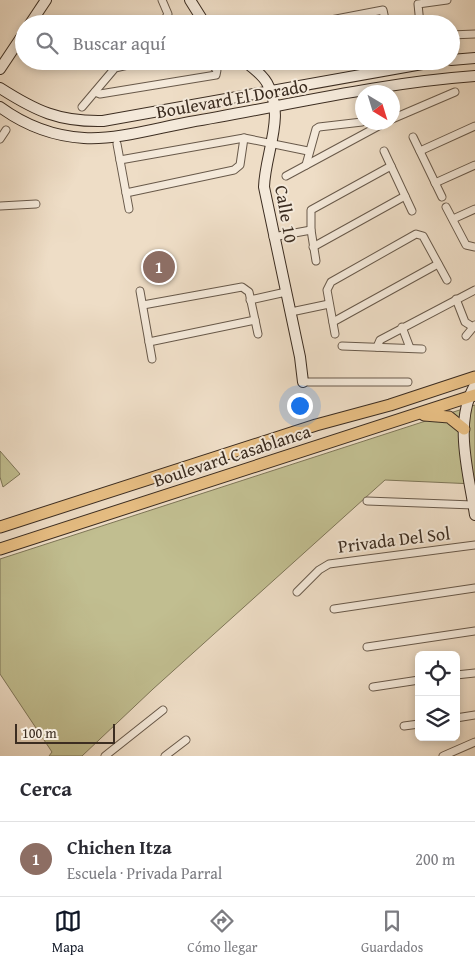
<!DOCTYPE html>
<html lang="es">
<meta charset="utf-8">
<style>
body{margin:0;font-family:"Gentium Book Plus",serif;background:#f2f2f3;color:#2b2b33}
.controls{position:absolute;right:15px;bottom:15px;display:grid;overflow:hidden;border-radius:8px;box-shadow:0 2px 8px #0003}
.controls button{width:45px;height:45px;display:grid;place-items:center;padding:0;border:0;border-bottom:1px solid #e1e1e2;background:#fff;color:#2b2b33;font:25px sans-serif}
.compass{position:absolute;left:355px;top:85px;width:45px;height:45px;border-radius:50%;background:#fff;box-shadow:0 2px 8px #0003;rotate:142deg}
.scale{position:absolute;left:15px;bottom:12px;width:100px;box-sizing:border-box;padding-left:5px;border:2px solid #3c2d21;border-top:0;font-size:14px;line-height:18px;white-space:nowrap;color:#3c2d21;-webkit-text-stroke:4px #f4e9da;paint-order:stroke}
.you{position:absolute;left:299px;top:405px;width:18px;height:18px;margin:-12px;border:4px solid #fff;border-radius:50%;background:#1a73e8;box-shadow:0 0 0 8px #1a73e833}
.badge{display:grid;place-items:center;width:32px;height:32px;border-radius:50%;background:#111827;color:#fff;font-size:16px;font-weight:700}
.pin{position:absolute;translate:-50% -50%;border:2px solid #fff;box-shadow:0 1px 5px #0006}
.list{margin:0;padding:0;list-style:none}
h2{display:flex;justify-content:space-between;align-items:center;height:65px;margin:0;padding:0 20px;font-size:21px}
h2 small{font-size:16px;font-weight:400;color:#7c7c81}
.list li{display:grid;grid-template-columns:32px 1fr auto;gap:15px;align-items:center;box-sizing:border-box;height:75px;padding:0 20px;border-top:1px solid #e1e1e2}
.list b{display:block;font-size:19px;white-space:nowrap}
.list p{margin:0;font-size:16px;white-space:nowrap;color:#7c7c81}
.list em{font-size:16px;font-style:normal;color:#7c7c81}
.icon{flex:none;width:28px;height:28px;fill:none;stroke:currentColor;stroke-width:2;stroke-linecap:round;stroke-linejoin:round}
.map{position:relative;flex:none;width:475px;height:756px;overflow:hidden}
.search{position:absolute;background:#fff;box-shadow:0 2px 8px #0003;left:15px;right:15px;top:15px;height:55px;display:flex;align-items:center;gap:12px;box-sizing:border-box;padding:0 18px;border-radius:28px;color:#7c7c81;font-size:19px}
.sheet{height:140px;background:#fff}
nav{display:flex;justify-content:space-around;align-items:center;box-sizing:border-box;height:70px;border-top:1px solid #e1e1e2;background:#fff;font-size:14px;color:#7c7c81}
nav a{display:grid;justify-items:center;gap:2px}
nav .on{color:#111827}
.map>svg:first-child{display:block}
</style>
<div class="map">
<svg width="475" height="756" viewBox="0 0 475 756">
<rect width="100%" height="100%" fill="#eeddc6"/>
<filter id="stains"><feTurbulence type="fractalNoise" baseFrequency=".004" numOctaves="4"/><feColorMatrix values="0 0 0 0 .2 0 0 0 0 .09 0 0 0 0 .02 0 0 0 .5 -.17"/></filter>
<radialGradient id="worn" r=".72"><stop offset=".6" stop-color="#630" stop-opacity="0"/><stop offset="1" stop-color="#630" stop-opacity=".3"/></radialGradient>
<g fill="#c1be90" stroke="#7e7658">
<path d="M475 405V484L385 480 153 689 82 756H49L52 752 0 674V559Z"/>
<path d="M0 451 20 474 3 487 0 477Z"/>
</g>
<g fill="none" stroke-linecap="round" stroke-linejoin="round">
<g stroke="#68594a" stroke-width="9">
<g id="street">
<path d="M131 24 165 19 168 14 162 0"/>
<path d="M310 24 383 10 386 24"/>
<path d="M420 24 418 4 447 0"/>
<path d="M451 35 475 34"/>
<path d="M284 61H290"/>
<path d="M256 71 265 61"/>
<path d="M95 92 100 94 216 75 217 70 208 61"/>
<path d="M82 107 115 68 145 61"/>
<path d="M392 119 455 92"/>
<path d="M413 137 442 197"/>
<path d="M0 139 6 130"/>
<path d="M117 144 129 209"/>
<path d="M384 151 412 211"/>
<path d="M420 151 475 126"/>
<path d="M120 160 244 138 308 151"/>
<path d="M306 165 316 129 319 127 362 122"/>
<path d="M286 176 386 122"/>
<path d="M435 183 475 165"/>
<path d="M126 193 234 170 240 165 244 138"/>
<path d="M0 206 36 204"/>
<path d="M446 207 466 245 475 247"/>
<path d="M453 219 475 209"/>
<path d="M273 237 311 230"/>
<path d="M313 247 405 196"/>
<path d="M316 261 311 230V210L391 166"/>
<path d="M140 291 152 359"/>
<path d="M456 299 465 322 473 327"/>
<path d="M250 300 286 292"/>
<path d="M143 305 242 287 249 292 258 334"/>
<path d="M291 312 329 304"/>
<path d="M333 322 438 264"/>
<path d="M402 327 410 348"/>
<path d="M335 334 327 290 331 282 416 234 423 236 447 280"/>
<path d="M466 336 475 325"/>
<path d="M149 342 255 320"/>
<path d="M342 346 422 349"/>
<path d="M377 347 380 340 475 290"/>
<path d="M303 382H408"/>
<path d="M367 501 473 505"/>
<path d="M297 592 319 570 329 564 475 545"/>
<path d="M334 609 475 588"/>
<path d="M367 647 475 631"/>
<path d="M456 675 475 673"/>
<path d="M373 687 419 680"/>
<path d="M456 718 475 715"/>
<path d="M404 726 419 724"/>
<path d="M105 756 163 710"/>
<path d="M165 756 186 740"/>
<path d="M443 756 475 742"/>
</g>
</g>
<g stroke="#3c2d21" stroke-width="12">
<g id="secondary">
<path d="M190 0 205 24"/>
<path d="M30 24 46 0"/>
<path d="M451 60 475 58"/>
<path d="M244 61C252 67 262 74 267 83 286 116 265 153 264 187L300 357 303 382"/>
<path d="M0 69 24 33"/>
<path d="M0 88C36 111 59 122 103 121L439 61"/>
<path d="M0 107C26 126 52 136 84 138 117 140 157 128 190 122 284 106 379 83 475 76"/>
<path d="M475 385C453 423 469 474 475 515"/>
</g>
</g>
<g stroke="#3c2d21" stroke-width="13">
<g id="primary">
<path d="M424 415 449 417 464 429"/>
<path d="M0 527 316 425 390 405 475 377"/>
<path d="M0 549 475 395"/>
</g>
</g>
<use href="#street" stroke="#f4e9da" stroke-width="7"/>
<use href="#secondary" stroke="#f4e9da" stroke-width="10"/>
<use href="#primary" stroke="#e7be83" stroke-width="11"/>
</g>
<g text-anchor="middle" stroke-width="4" stroke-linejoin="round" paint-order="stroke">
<g font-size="18" fill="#3c2d21" stroke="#f4e9da">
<text transform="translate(232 99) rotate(-10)" y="6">Boulevard El Dorado</text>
<text transform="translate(286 214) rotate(80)" y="6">Calle 10</text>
<text transform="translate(232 456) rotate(-18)" y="6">Boulevard Casablanca</text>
<text transform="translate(394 540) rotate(-7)" y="6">Privada Del Sol</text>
</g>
</g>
<rect width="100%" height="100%" filter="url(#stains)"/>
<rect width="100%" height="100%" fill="url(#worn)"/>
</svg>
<div class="controls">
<button><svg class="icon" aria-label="locate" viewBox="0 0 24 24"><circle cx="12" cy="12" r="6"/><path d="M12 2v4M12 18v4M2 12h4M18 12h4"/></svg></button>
<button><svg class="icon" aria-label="layers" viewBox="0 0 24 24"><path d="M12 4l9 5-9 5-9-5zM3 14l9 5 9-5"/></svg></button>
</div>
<svg class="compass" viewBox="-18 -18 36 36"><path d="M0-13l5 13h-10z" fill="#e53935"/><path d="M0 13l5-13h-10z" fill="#7c7c81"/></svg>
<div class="scale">100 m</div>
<div class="you"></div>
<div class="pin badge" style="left:159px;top:267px;background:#8d6e63">1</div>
<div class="search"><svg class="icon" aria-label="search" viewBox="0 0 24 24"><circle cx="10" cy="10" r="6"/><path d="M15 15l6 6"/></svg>Buscar aquí</div>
</div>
<section class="sheet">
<h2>Cerca<small></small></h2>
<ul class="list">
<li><span class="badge" style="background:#8d6e63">1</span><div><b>Chichen Itza</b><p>Escuela · Privada Parral</p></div><em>200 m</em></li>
</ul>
</section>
<nav>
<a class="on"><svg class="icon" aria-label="map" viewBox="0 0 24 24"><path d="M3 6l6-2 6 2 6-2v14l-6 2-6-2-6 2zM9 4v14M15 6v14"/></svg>Mapa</a>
<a><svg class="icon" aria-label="directions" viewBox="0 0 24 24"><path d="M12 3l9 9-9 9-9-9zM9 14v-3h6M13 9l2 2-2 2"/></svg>Cómo llegar</a>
<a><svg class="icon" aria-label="saved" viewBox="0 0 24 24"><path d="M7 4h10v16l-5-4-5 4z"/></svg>Guardados</a>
</nav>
